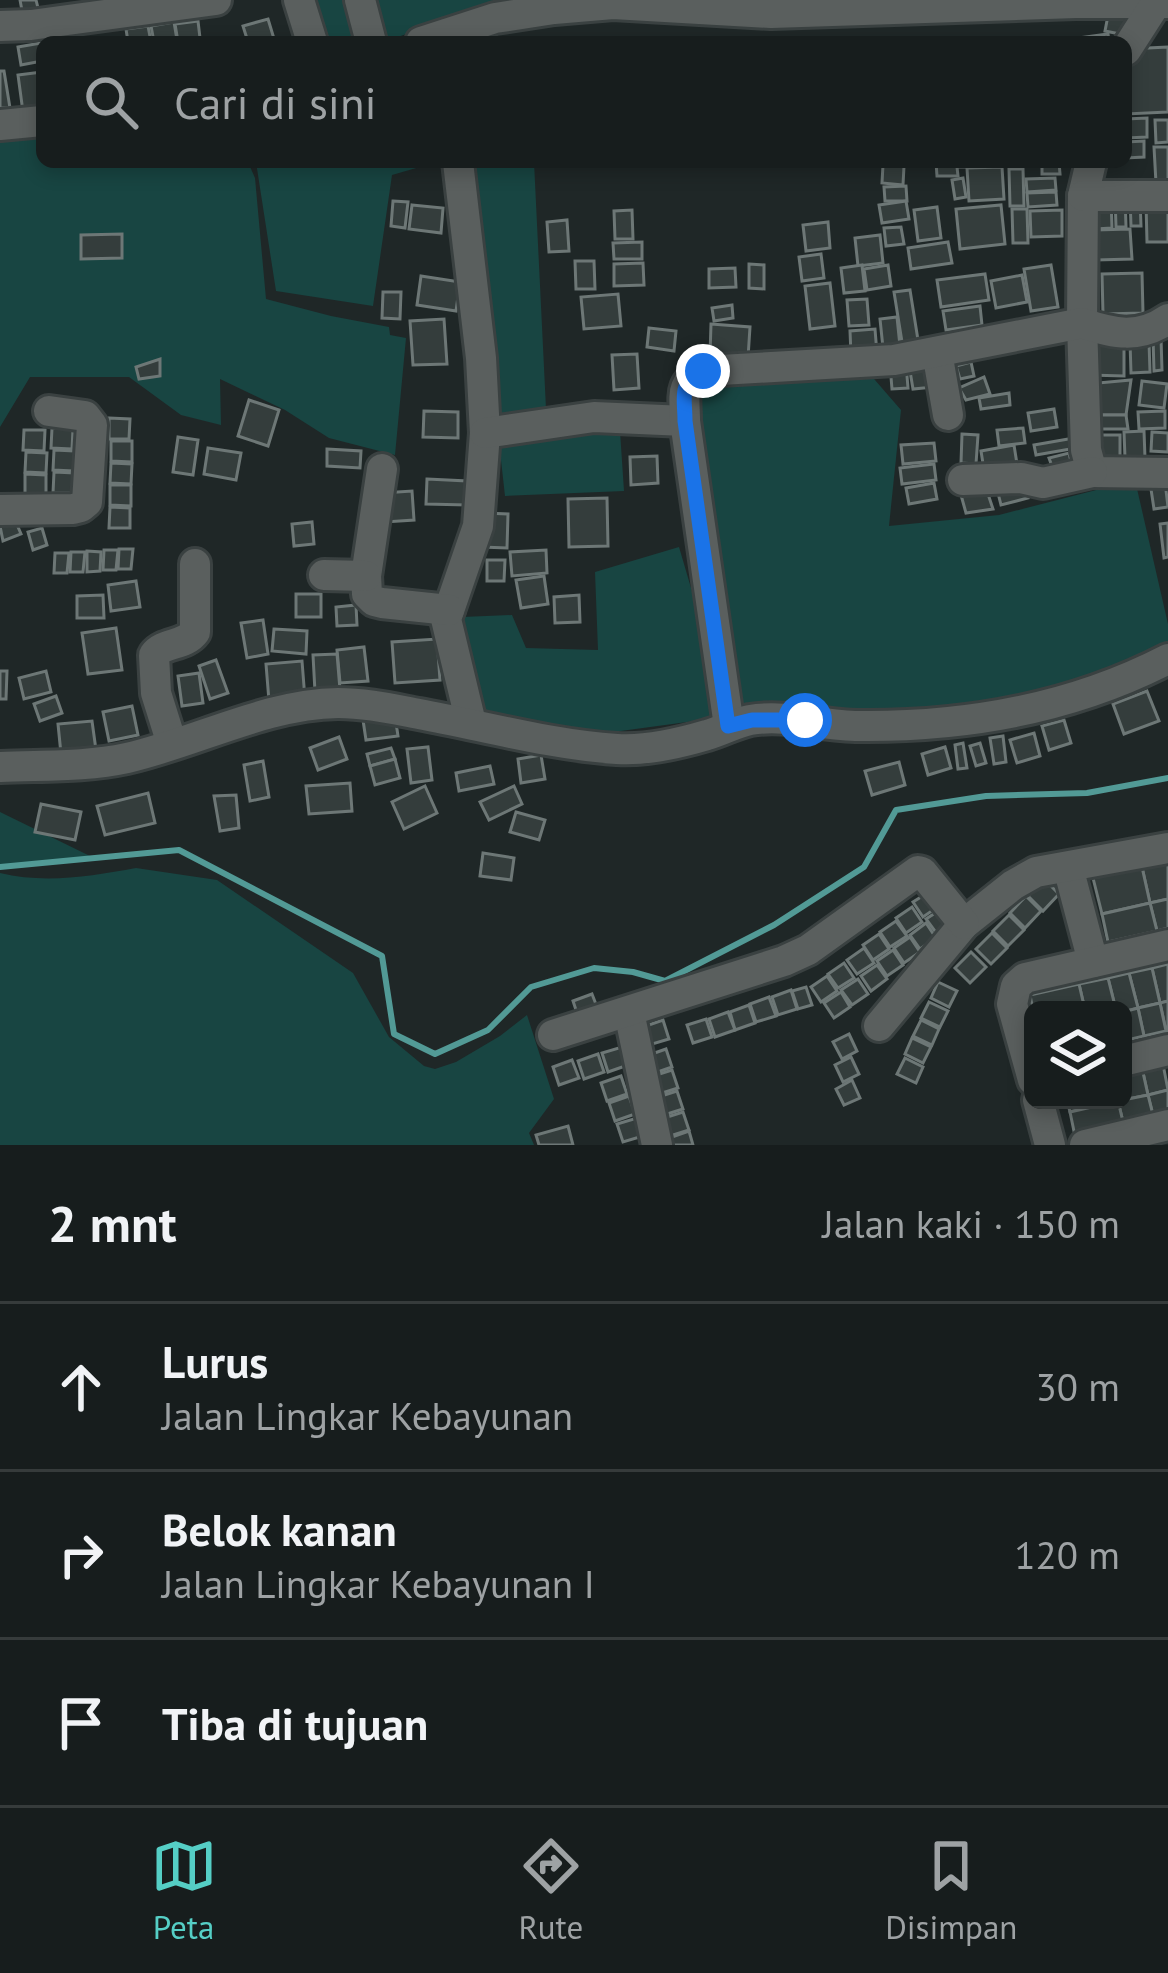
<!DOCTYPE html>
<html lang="id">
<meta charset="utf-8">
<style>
body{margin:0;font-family:"PT Sans",sans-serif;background:#202626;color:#f1f3f6}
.controls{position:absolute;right:36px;bottom:36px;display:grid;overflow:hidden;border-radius:18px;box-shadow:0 6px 18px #0003}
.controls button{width:108px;height:108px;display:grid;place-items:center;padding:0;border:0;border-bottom:3px solid #363b3b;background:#171d1d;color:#f1f3f6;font:60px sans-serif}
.stop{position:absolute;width:36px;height:36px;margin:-27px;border:9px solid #1a73e8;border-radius:50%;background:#fff}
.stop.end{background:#1a73e8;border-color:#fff;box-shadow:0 3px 12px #0008}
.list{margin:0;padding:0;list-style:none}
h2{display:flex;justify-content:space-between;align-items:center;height:156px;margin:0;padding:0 48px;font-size:51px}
h2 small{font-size:39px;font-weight:400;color:#9ea2a4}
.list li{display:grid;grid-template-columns:78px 1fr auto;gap:36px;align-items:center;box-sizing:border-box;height:168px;padding:0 48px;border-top:3px solid #363b3b}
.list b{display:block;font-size:45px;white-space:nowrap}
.list p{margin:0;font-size:39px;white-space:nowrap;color:#9ea2a4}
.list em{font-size:39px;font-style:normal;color:#9ea2a4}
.icon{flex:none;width:66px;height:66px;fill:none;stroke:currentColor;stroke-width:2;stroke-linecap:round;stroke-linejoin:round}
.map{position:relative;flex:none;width:1168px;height:1145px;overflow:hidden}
.search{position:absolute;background:#171d1d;box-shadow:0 6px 18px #0003;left:36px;right:36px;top:36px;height:132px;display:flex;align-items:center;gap:30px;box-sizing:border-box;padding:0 42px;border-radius:18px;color:#9ea2a4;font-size:45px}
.sheet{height:660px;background:#171d1d}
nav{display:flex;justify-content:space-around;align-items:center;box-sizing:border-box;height:168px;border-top:3px solid #363b3b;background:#171d1d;font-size:33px;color:#9ea2a4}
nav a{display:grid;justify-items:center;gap:6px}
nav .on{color:#55cec5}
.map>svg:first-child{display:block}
</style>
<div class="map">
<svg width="1168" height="1145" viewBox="0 0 1168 1145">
<rect width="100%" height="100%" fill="#1f2727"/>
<g fill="#184542">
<path d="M308 0H506L383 42H318Z"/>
<path d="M42 132V162H248L255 178 266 299 331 316 389 327 390 335 406 338 395 455 329 438 285 410 220 379 221 425 181 415 129 377H30L0 427V136Z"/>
<path d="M256 162H437L392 175 373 306 276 291Z"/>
<path d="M468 162H534L547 429 620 431 624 491 505 496Z"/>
<path d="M868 372 901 410 889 526 999 515 1135 480 1168 624V650L1002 707 741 714 691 386Z"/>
<path d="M679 547 706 639 724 717 606 733 484 715 462 617 512 615 526 648 598 650 595 572Z"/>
<path d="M0 812 92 857 0 867Z"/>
<path d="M136 868 217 880 353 973 389 1037 424 1066 435 1069 456 1062 500 1036 527 1015 554 1099 529 1133 534 1145H0V873C45 884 92 876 136 868Z"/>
</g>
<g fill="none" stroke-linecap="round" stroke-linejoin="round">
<path stroke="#529a96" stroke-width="6" d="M0 867 179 850 382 956 394 1034 435 1054 488 1030 531 987 594 968 633 972 665 981 774 925 864 867 896 810 986 796 1087 793 1168 778"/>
</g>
<g fill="#343d3c" stroke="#6d7776" stroke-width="3">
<path d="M20 0H36L39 12 23 16Z"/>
<path d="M1110 5 1135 10 1130 36 1105 31Z"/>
<path d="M268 19 275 42H248L243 26Z"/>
<path d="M198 21 200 38 178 42 175 24Z"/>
<path d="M174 22 177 40 154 42 151 26Z"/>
<path d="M148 26 151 42H128L126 29Z"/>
<path d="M1108 34 1109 42H1065L1064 40Z"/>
<path d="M41 43 42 61 21 65 18 47Z"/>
<path d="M1168 47V112L1126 114V84H1130L1128 49Z"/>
<path d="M0 71H4L10 108H0Z"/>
<path d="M42 72V110L23 112 18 75Z"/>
<path d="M1147 118V137L1126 138V119Z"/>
<path d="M1155 120H1168V142L1156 143Z"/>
<path d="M1144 141V157L1126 158V142Z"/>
<path d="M1154 147H1168V183H1156Z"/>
<path d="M936 162H965V167H957L958 176H937Z"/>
<path d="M1042 162H1059L1060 174H1042Z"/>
<path d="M883 165 904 166 903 185 882 183Z"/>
<path d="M1002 167 1004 199 969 201 967 168Z"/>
<path d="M1009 169H1023L1024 206H1010Z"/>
<path d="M963 178 966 197 955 199 952 180Z"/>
<path d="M1055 178 1056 190 1027 192 1026 179Z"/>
<path d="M906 186 907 201H885L884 187Z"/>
<path d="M1056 192 1057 205 1028 207 1027 193Z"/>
<path d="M1125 195 1126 227H1116L1115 196Z"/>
<path d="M1094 198H1111L1112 228 1095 229Z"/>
<path d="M1130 198H1140L1141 226H1131Z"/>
<path d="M393 201 408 202 405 228 391 226Z"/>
<path d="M906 201 909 219 882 223 879 205Z"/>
<path d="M1168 202V242H1147L1146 203Z"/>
<path d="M412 205 443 208 441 233 409 229Z"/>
<path d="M1001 205 1005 244 960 249 956 209Z"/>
<path d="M937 207 941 238 918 241 914 210Z"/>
<path d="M1012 209H1027L1028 243H1013Z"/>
<path d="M632 210 633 239H615L614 211Z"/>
<path d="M1062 210V236L1031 237 1030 211Z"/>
<path d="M567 220 569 251 549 252 547 222Z"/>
<path d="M828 222 830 248 806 251 803 225Z"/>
<path d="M901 227 904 244 886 246 884 228Z"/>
<path d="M1130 229 1132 259 1096 260 1095 230Z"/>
<path d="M122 234V258L81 259V235Z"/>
<path d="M880 235 883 263 858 266 855 238Z"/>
<path d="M642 242V259H614L613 243Z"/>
<path d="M948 242 952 263 911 269 908 248Z"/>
<path d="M821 254 824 278 802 281 799 257Z"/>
<path d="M575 261H594L595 289H576Z"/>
<path d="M643 263 644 285 614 286V264Z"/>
<path d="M749 264 764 265V289L749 288Z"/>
<path d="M862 265 865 291 844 293 841 268Z"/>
<path d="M888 265 891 286 867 290 864 269Z"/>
<path d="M1051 265 1058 307 1031 311 1024 269Z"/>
<path d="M735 268 736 287 709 288V269Z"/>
<path d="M1142 273 1143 313 1103 314 1102 274Z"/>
<path d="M985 274 989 300 941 307 937 280Z"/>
<path d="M1022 275 1027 302 996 308 991 281Z"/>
<path d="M421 276 460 282 456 311 417 305Z"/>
<path d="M830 283 835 326 810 329 805 286Z"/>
<path d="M910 290 918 340 902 342 894 292Z"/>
<path d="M383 292H401L400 319 382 318Z"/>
<path d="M618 294 621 326 584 329 581 297Z"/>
<path d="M867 299 869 325 849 326 847 300Z"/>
<path d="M732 305 733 318 714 321 712 308Z"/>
<path d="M980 306 982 325 946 330 943 311Z"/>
<path d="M897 317 900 346 883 348 880 319Z"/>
<path d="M444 319 447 364 413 365 410 321Z"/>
<path d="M711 324 750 327 748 358 710 355Z"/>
<path d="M649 328 676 331 674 351 647 347Z"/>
<path d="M875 329 877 354 851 355 850 331Z"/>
<path d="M1153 338H1161L1162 370 1154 371Z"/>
<path d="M1090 342H1124V376L1089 375Z"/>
<path d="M1130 342H1149L1150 372 1131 373Z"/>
<path d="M637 354 639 388 614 390 612 355Z"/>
<path d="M160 359V376L139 379 136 367Z"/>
<path d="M971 362 974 376 960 379 956 366Z"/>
<path d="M906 364 908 388 892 389 890 365Z"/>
<path d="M932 368 934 387 913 389 910 371Z"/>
<path d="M984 377 990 394 966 400 959 388Z"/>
<path d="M1131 380 1126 415H1092L1087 384Z"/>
<path d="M1142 381 1167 384 1164 408 1139 405Z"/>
<path d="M1009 393 1010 405 981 409 979 398Z"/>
<path d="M249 400 279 410 268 446 238 436Z"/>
<path d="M1054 409 1057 427 1031 431 1028 413Z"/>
<path d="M424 411 458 412V438L423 437Z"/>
<path d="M1165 411V428L1139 429 1138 412Z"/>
<path d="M1092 415H1126L1128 429H1093Z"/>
<path d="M109 418 130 419 129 439H109Z"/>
<path d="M52 428 73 429 72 449 51 448Z"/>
<path d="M1023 428 1025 443 999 446 997 430Z"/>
<path d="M24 430H45L44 451 23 450Z"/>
<path d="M1144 431 1145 458H1125L1124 432Z"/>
<path d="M1152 432 1168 433V452L1151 451Z"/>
<path d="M962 434 978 435 976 464 961 463Z"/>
<rect x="1096" y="435" width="24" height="27"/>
<path d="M178 437 198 440 193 475 173 472Z"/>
<path d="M1074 438 1076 448 1036 455 1034 445Z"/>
<path d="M111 441H132V462L111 461Z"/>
<path d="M934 443 936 461 903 464 901 445Z"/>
<path d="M1014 445 1017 464 984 470 981 451Z"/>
<path d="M208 448 241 453 236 480 204 474Z"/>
<path d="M327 449 361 451 360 468 327 466Z"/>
<path d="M54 450 75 451 74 471 53 470Z"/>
<path d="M26 452 47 453 46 473 25 472Z"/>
<path d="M1069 453 1073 471 1054 472 1049 458Z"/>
<path d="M657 456 658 483 631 485 630 457Z"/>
<path d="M111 463 132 464 131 484 110 483Z"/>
<path d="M934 464 936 480 902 484 900 468Z"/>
<path d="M54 472 75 473 74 493H53Z"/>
<path d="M1164 473 1168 507 1154 509 1149 476Z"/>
<path d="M25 474 46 475V495H25Z"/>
<path d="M427 479 467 481V505L426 504Z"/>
<path d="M1023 481 1028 498 1001 505 997 489Z"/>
<path d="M934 483 937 499 909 504 906 488Z"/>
<path d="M110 485H131V506L110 505Z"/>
<path d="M986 488 993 509 966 513 961 495Z"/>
<path d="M412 491 414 520 385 522 383 493Z"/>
<path d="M607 498 608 546 569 547 568 499Z"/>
<path d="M110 507 130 508V528H109Z"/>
<path d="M484 513 508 514 507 548 482 547Z"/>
<path d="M15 520 21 534 3 541 0 526Z"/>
<path d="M312 522 314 544 294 546 292 524Z"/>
<path d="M1168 523V557L1164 558 1160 524Z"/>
<path d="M42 528 47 545 33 550 28 532Z"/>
<path d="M119 549H133L131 569H118Z"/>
<path d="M104 550H118L116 570H103Z"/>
<path d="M546 550 547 573 512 576 510 552Z"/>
<path d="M87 551 101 552 100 571 87 572Z"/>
<path d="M71 552H85L83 572H70Z"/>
<path d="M55 553H69L67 573H54Z"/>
<path d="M487 560H505L504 581H487Z"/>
<path d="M544 576 548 604 521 608 516 580Z"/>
<path d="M136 581 140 607 111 611 108 585Z"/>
<rect x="296" y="594" width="25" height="23"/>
<path d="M103 595 104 618H77V596Z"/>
<path d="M579 595 580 622 555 623 554 597Z"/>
<path d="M356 605 357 625 337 626 336 607Z"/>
<path d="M263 620 268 654 247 658 241 623Z"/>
<path d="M116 628 122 670 88 674 82 633Z"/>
<path d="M274 629 307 631 306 654 272 651Z"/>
<path d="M437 639 440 680 395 683 392 642Z"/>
<path d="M364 647 368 681 340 683 337 650Z"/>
<path d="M337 654 340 690 315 692 313 655Z"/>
<path d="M216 660 228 693 210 699 199 666Z"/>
<path d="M302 661 305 699 269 701 266 664Z"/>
<path d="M0 671H7L6 699H0Z"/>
<path d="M46 671 51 692 24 699 19 678Z"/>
<path d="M199 673 203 703 182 706 178 676Z"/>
<path d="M1147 691 1159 721 1124 734 1113 704Z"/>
<path d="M56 696 62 713 40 721 34 704Z"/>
<path d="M132 706 138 735 109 741 103 712Z"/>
<path d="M395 716 398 736 366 740 363 720Z"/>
<path d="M1064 720 1071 743 1049 750 1042 726Z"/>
<path d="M92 721 96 750 61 754 58 724Z"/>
<path d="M1034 733 1040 756 1017 763 1010 740Z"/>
<path d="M1003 736 1006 762 994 764 990 738Z"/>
<path d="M339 737 347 759 318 770 310 748Z"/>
<path d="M963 743 967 768 958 769 955 745Z"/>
<path d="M980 743 986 763 976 766 970 746Z"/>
<path d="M428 747 432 780 411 783 407 749Z"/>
<path d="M945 747 951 768 928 775 922 754Z"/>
<path d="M391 748 395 759 370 766 367 754Z"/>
<path d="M541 755 545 779 521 783 518 759Z"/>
<path d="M395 759 400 778 375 785 370 766Z"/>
<path d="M263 761 269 797 250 801 244 765Z"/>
<path d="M899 762 905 785 872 795 865 771Z"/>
<path d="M490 766 494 784 459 791 456 773Z"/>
<path d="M350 783 352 811 309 814 306 786Z"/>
<path d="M425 786 437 813 404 829 392 802Z"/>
<path d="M514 786 522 804 489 820 480 802Z"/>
<path d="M148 793 155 823 105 835 97 806Z"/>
<path d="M236 795 239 828 220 831 214 796Z"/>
<path d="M41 804 81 812 75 840 35 832Z"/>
<path d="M516 812 545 820 539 840 510 832Z"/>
<path d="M483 853 514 858 511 880 480 876Z"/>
<path d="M1168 861V899L1150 903 1142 867Z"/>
<path d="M1142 867 1150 903 1102 914 1093 878Z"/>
<path d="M1044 879 1059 894 1043 911 1028 896Z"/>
<path d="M929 892 939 906 923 917 913 902Z"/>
<path d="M1026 896 1041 911 1025 928 1010 913Z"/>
<path d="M1168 899V928L1157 931 1150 903Z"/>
<path d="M1150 903 1157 931 1108 942 1102 914Z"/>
<path d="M912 907 922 922 906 933 896 918Z"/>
<path d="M943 908 953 923 937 934 926 919Z"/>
<path d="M1009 915 1024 930 1008 946 993 931Z"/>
<path d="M896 921 907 936 890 947 880 932Z"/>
<path d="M926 923 936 938 920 949 910 935Z"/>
<path d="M992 933 1007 948 991 964 976 949Z"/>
<path d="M879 934 889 949 873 960 863 945Z"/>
<path d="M910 937 920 952 904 963 894 948Z"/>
<path d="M864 948 874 963 857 974 847 960Z"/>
<path d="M893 950 903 965 887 976 877 961Z"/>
<path d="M971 952 986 967 970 983 955 968Z"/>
<path d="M844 963 854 978 838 988 828 974Z"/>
<path d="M1168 964V1001L1160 1003 1152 968Z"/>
<path d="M877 965 887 979 871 991 861 976Z"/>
<path d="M1152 968 1160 1003 1138 1008 1129 973Z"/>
<path d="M1129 973 1138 1008 1123 1012 1116 1010 1108 978Z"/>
<path d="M827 976 837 991 821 1002 811 987Z"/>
<path d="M1108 978 1116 1010H1085L1079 984Z"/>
<path d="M858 979 868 994 852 1005 841 990Z"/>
<path d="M938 982 957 991 949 1007 931 998Z"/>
<path d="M1079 984 1085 1010H1033L1030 995Z"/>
<path d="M806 987 812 1005 798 1009 792 991Z"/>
<path d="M791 990 797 1009 778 1015 772 997Z"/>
<path d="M841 992 850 1007 834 1018 824 1003Z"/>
<path d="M592 994 599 1012 579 1019 573 1001Z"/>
<path d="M769 997 776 1016 756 1022 750 1004Z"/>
<path d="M1168 1001V1031H1166L1160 1003Z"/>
<path d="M929 1002 948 1011 940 1027 921 1018Z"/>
<path d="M1160 1003 1166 1031 1144 1036 1138 1008Z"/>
<path d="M749 1005 755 1023 735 1030 730 1012Z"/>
<path d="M1138 1008 1144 1036 1123 1041V1012Z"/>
<path d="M728 1012 735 1030 715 1037 709 1019Z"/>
<path d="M706 1019 712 1037 693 1043 687 1025Z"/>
<path d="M663 1020 669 1039 649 1045 643 1027Z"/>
<path d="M921 1020 939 1029 932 1045 913 1036Z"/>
<path d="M849 1034 857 1051 842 1059 833 1042Z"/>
<path d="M912 1038 931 1047 923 1063 905 1054Z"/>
<path d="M622 1047 628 1065 608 1072 602 1053Z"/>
<path d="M666 1049 672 1067 652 1074 646 1056Z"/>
<path d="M598 1054 604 1072 584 1079 578 1061Z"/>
<path d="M1161 1054 1168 1090 1148 1095 1140 1059Z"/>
<path d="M851 1057 859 1074 843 1082 835 1065Z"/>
<path d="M905 1058 923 1067 916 1083 897 1074Z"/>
<path d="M1140 1059 1148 1095 1118 1101 1123 1100V1063Z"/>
<path d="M572 1060 579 1078 559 1085 553 1067Z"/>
<path d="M672 1070 678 1088 659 1094 653 1076Z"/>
<path d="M621 1076 627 1094 607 1101 601 1083Z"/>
<path d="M852 1080 860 1098 844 1105 836 1089Z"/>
<path d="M1168 1090V1120L1155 1123 1148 1095Z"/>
<path d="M677 1091 683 1109 664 1115 658 1097Z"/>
<path d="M1148 1095 1155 1123 1125 1130 1118 1101Z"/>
<path d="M629 1096 635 1114 615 1121 609 1103Z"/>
<path d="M1067 1100H1118V1101L1070 1112Z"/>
<path d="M1118 1101 1125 1130 1076 1141 1070 1112Z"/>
<path d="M683 1112 689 1130 670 1136 664 1118Z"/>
<path d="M637 1118 643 1136 623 1142 617 1124Z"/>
<path d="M568 1126 573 1145H539L536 1135Z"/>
<path d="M689 1131 693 1145H672L669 1138Z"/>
</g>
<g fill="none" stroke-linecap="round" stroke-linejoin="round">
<g stroke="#3a4141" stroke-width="36">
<g id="minor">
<path d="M299 0 312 42"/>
<path d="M360 0 371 42"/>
<path d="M0 26 31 25 216 0"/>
<path d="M421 42 495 18 554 9 613 4 771 13 1076 3H1168"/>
<path d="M1126 50 1158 0"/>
<path d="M0 125 42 121"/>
<path d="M458 162 481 358 485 433 478 526 446 619 471 723"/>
<path d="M1091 162 1083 196 1082 323 1086 450 1092 472 1168 473"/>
<path d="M1083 196H1168"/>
<path d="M937 352 948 415"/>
<path d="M485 433 594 417 685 421"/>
<path d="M382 469 366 576 367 594 374 601 382 603 449 610"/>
<path d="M963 480 1021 478 1043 483 1092 472"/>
<path d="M0 510 73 509 81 507 87 502 92 425 85 416 49 411"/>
<path d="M324 575 366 576"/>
<path d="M729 726 685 421C685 396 679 384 703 371L894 360 1082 323C1114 334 1139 339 1168 319"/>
<path d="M172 744 156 693 154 655C163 642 185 646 195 632V564"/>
<path d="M0 767C42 765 86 767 127 758 197 742 266 704 338 703 366 703 392 709 419 714 484 726 552 745 617 749 646 751 680 743 707 735 722 731 735 723 750 720 786 714 823 726 859 726 965 727 1073 708 1168 659"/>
<path d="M1068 867 1093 962"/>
<path d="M629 1012 657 1145"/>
<path d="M879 1026 964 924 1013 885 1036 872 1168 848"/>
<path d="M553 1035 784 961 808 950 918 871 922 872 964 924"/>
<path d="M1123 1061 1168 1050"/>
<path d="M1033 1080 1012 1004 1016 986 1025 978 1168 945"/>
<path d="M1038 1100 1050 1145"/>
<path d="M1085 1145 1168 1125"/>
</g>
</g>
<use href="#minor" stroke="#5a5f5e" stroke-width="30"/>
</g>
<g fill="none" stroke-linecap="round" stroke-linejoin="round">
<path stroke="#1a73e8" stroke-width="15" d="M703 371C678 384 685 396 685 421L728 726 752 720H805"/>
</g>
</svg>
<div class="controls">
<button><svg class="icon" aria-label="layers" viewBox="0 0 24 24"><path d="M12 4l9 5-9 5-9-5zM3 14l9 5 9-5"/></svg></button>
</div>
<div class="stop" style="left:805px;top:720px"></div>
<div class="stop end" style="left:703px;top:371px"></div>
<div class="search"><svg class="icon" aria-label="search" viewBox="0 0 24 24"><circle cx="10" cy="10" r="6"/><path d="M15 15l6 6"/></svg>Cari di sini</div>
</div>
<section class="sheet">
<h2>2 mnt<small>Jalan kaki · 150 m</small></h2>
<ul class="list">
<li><svg class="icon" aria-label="ahead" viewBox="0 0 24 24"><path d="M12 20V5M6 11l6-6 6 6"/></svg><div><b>Lurus</b><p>Jalan Lingkar Kebayunan</p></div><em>30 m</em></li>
<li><svg class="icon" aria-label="right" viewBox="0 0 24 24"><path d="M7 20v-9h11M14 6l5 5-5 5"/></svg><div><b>Belok kanan</b><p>Jalan Lingkar Kebayunan I</p></div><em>120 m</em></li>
<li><svg class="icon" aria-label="arrive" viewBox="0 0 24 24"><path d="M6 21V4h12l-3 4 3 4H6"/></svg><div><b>Tiba di tujuan</b></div></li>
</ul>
</section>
<nav>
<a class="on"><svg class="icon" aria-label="map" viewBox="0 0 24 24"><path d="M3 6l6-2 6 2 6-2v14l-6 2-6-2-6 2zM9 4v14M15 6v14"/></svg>Peta</a>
<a><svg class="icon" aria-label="directions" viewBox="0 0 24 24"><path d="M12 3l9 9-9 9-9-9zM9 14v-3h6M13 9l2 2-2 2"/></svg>Rute</a>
<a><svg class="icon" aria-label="saved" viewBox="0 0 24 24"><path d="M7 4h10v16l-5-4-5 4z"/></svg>Disimpan</a>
</nav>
